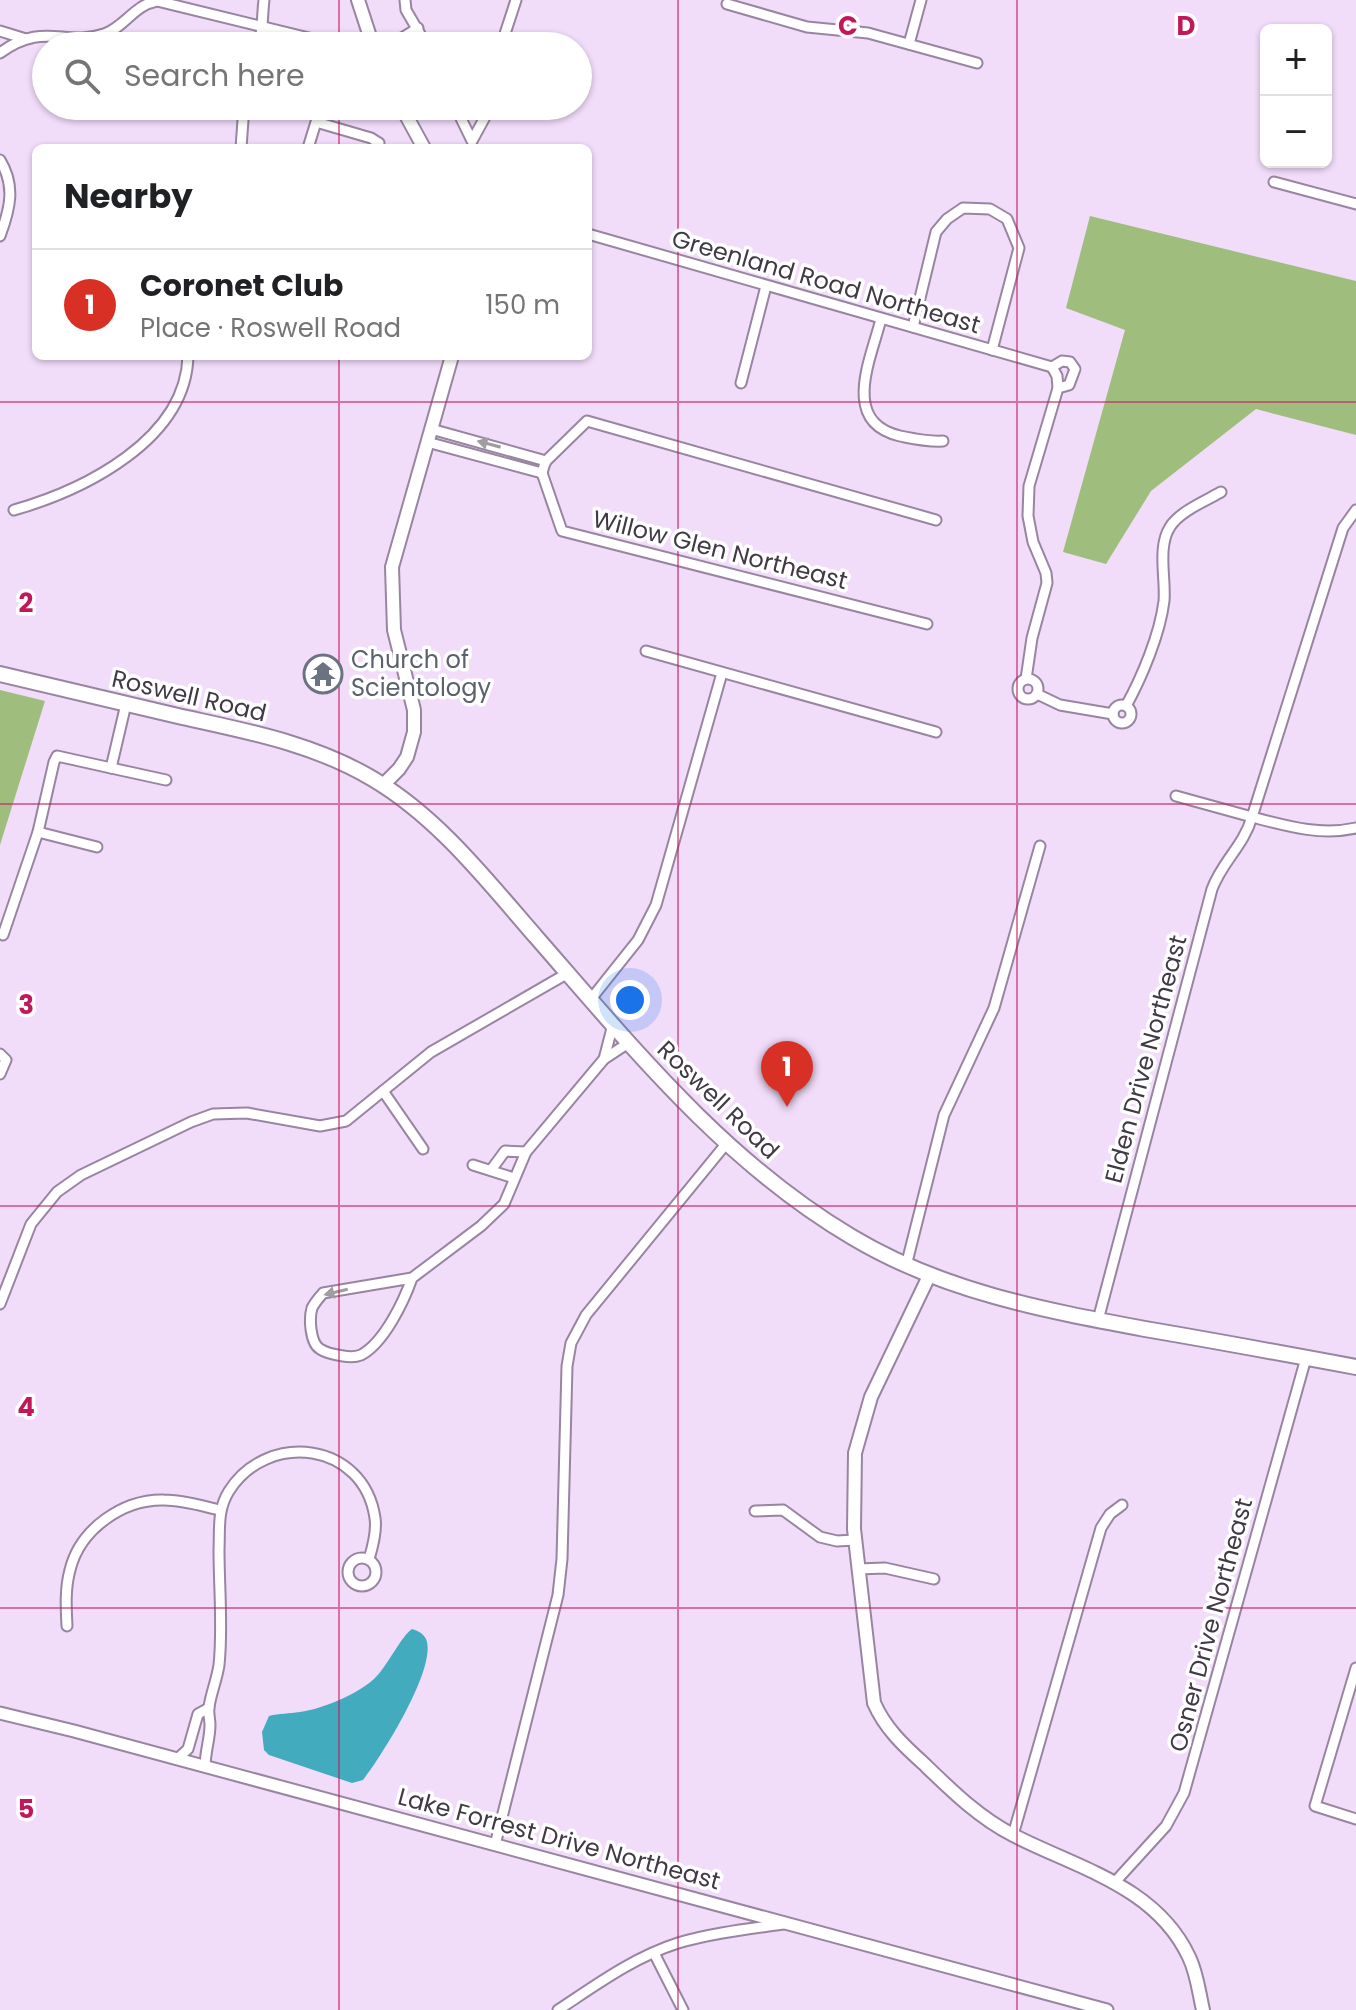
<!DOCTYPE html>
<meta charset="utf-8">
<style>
body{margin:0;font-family:Poppins,sans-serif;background:#f6f6f6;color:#202124}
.controls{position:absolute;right:24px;top:24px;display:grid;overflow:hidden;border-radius:12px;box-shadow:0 2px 6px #0004}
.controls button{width:72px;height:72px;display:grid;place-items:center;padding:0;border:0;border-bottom:2px solid #e0e0e0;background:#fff;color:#202124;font:40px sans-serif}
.you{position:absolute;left:630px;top:1000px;width:28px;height:28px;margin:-20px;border:6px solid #fff;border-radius:50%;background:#1a73e8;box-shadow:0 0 0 12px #1a73e833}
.badge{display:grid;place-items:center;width:52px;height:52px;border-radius:50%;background:#d93025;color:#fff;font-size:26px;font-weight:700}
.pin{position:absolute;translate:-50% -66px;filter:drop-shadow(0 2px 4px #0008)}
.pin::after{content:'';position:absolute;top:42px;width:28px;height:24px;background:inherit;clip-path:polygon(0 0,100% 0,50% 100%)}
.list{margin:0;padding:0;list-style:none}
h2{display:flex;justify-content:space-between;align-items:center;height:104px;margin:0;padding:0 32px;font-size:34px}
h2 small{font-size:26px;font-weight:400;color:#757577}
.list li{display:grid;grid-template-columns:52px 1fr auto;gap:24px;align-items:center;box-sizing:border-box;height:112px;padding:0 32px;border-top:2px solid #e0e0e0}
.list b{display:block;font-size:30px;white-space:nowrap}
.list p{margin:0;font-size:26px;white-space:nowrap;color:#757577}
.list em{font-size:26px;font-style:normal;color:#757577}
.icon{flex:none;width:44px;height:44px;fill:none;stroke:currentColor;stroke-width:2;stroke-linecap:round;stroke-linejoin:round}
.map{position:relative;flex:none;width:1356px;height:2010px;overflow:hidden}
.search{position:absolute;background:#fff;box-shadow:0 2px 6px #0004;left:32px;top:32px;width:560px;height:88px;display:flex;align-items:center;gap:20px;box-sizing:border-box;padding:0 28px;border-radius:44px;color:#757577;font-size:30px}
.panel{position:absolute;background:#fff;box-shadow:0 2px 6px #0004;left:32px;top:144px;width:560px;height:216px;border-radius:12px}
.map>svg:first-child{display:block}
</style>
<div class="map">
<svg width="1356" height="2010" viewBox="0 0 1356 2010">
<rect width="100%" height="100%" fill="#f1dcfa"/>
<g fill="#9fbe7e">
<path d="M1090 216 1356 281V435L1256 409 1151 491 1106 564 1063 552 1125 330 1066 308Z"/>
<path d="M0 690 45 701 0 845Z"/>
</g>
<path fill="#42abbd" d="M412 1629C418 1631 423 1633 426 1639 438 1667 381 1757 363 1780L352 1783 269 1755 264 1750 262 1732 269 1716C280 1713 289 1714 300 1712 322 1709 358 1694 374 1679 387 1667 402 1635 412 1629Z"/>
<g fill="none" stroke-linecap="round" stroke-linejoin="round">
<g stroke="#9885a0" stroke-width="13">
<g id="minor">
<path d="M405 0 406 10 427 46"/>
<path d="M727 4 807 27 868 33 977 63"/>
<path d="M0 31 26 39"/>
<path d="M909 44 921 0"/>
<path d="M259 46C263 29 262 17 264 0"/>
<path d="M389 46 418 28"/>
<path d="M501 46 516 0"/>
<path d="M0 53C43 21 65 47 104 34 125 27 134 5 157 1L342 46"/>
<path d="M455 106 472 141 491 106"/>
<path d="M241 148 244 106"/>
<path d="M308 148 316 122 371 138 379 143 378 148"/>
<path d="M0 160C16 186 10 209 0 236"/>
<path d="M1274 182 1356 204"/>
<path d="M588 234 1052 367"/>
<path d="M881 319C871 359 840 422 900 436 915 439 928 442 943 441"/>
<path d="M913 327 936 232 947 219 963 208 990 209 1007 219 1019 248 992 350"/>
<path d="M1052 367 1062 361 1070 362 1075 369 1069 385 1058 388"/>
<path d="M741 383 766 286"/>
<path d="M431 429 546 461"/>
<path d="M427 442 542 473"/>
<path d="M14 510C84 490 186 440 188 356"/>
<path d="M1356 510 1343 528 1252 817C1287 826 1320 836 1356 828"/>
<path d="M927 624 562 531 542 473 544 466 546 461 587 421 936 520"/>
<path d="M646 651 936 732"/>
<circle cx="1028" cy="689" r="10"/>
<path d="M1026 679 1032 638 1047 583 1046 573 1033 542 1028 516 1029 486 1058 388 1057 376 1052 367"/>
<path d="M1037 694 1060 705 1113 714"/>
<circle cx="1122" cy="714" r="9"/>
<path d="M1126 706C1142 677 1160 634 1164 601 1166 579 1157 547 1170 527 1179 512 1205 501 1221 492"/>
<path d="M111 768 166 780"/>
<path d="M38 832 97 847"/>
<path d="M3 935 38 832 54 762 57 756 111 768 126 704"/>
<path d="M591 999 638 940 656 905 722 673"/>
<path d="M0 1054 6 1060 0 1074"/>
<path d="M604 1059 630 1042"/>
<path d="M383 1091 423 1149"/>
<path d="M473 1165 514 1178"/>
<path d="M491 1170 505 1151 526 1152"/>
<path d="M906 1266 944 1115 994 1008 1040 846"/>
<path d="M412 1278C404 1301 384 1343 361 1355 356 1357 349 1357 343 1356 336 1355 326 1353 320 1349 310 1343 309 1318 312 1308 315 1302 319 1298 323 1293L412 1278 481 1226 504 1204 526 1152 604 1059 613 1024"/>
<path d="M0 1304 31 1224 57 1192 81 1175 191 1122 213 1114 247 1113 320 1126 346 1121 431 1052 568 973"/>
<path d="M1098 1320 1212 889C1222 862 1244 845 1252 817L1176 796"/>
<path d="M755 1511 783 1510 820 1537 837 1541 855 1540"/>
<circle cx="362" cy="1572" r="14"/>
<path d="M858 1569 885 1568 934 1579"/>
<path d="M67 1626C66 1607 65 1588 70 1570 80 1529 123 1499 164 1500 183 1500 202 1506 220 1510"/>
<path d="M1356 1668 1315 1806 1356 1819"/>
<path d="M177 1759 188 1749 198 1714 209 1708"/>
<path d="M205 1767C205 1752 210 1739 210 1725 210 1719 208 1713 209 1707 211 1693 217 1679 219 1665 223 1628 219 1588 219 1550 220 1529 217 1510 229 1491 268 1430 364 1442 375 1518 377 1531 373 1546 369 1559"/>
<path d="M1013 1835 1101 1528 1110 1514 1122 1505"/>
<path d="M495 1845 558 1595 562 1559 567 1366 571 1343 586 1315 726 1144"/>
<path d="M1115 1882 1166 1826 1184 1793 1306 1358"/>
<path d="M654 1953 683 2010"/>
<path d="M558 2010C596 1985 634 1957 678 1943 712 1933 748 1929 783 1924"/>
</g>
</g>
<g stroke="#9885a0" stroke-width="15">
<path id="tertiary" d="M0 1713 74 1731 1107 2010"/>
</g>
<g stroke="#9885a0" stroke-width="16">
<g id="secondary">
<path d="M358 0 373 46"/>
<path d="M401 106 424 148"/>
<path d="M383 785 399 769 407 757 414 732V710L394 630 392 567 452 356"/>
<path d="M929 1276 871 1397 855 1453 854 1529 874 1703C885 1728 903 1745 923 1763 951 1790 978 1817 1013 1835 1077 1868 1156 1886 1189 1957 1197 1973 1199 1993 1203 2010"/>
</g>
</g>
<g stroke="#9885a0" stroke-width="18">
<path id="primary" d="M0 674C59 688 118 702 178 716 245 731 313 743 373 779 439 818 488 882 537 938 633 1048 725 1162 852 1237 942 1291 1043 1310 1145 1329 1216 1341 1286 1354 1356 1367"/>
</g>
<use href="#minor" stroke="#fff" stroke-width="9"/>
<use href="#tertiary" stroke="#fff" stroke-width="11"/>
<use href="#secondary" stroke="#fff" stroke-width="12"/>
<use href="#primary" stroke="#fff" stroke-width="14"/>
</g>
<defs><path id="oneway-solid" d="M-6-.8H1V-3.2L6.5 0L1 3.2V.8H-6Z" transform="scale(2)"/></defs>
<g fill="#a09ca2">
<use href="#oneway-solid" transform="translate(489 444) rotate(-165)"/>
<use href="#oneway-solid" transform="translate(336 1292) rotate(167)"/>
</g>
<path fill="none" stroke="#c2185b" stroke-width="2" stroke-opacity="0.55" d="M339 0V46M678 0V2010M1017 0V2010M339 106V148M339 356V2010M0 402H1356M0 804H1356M0 1206H1356M0 1608H1356"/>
<defs>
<g id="temple-ring" transform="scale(2)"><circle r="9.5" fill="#fff" stroke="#6b7280" stroke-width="1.5"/><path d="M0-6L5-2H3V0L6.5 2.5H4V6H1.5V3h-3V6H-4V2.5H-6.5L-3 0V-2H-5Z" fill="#6b7280"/></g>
</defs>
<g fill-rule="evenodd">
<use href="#temple-ring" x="323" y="674"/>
</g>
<g text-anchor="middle" stroke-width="7" stroke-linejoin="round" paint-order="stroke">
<g font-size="24" fill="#413945" stroke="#fff">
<text transform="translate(826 282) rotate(16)" y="8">Greenland Road Northeast</text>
<text transform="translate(720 550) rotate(14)" y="8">Willow Glen Northeast</text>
<text transform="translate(189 696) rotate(13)" y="8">Roswell Road</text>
<text transform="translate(1146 1059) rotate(-75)" y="8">Elden Drive Northeast</text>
<text transform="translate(718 1100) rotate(44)" y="8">Roswell Road</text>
<text transform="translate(1211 1625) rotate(-75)" y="8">Osner Drive Northeast</text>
<text transform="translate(559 1839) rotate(15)" y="8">Lake Forrest Drive Northeast</text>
</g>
<g font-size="24" fill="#5b616d" stroke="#fff" text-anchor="start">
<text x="351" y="668">Church of<tspan x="351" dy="28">Scientology</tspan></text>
</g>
</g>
<g font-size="26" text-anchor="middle" font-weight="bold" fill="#c2185b" stroke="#fff" stroke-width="7" stroke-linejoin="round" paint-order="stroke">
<text x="848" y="35">C</text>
<text x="1186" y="35">D</text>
<text x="26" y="612">2</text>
<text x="26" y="1014">3</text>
<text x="26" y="1416">4</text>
<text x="26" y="1818">5</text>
</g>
</svg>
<div class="controls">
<button>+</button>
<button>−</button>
</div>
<div class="you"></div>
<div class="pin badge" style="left:787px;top:1107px">1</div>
<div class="search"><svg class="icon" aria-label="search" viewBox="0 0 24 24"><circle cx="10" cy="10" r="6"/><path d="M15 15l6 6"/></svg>Search here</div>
<section class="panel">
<h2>Nearby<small></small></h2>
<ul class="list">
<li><span class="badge">1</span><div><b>Coronet Club</b><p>Place · Roswell Road</p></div><em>150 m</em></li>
</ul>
</section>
</div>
